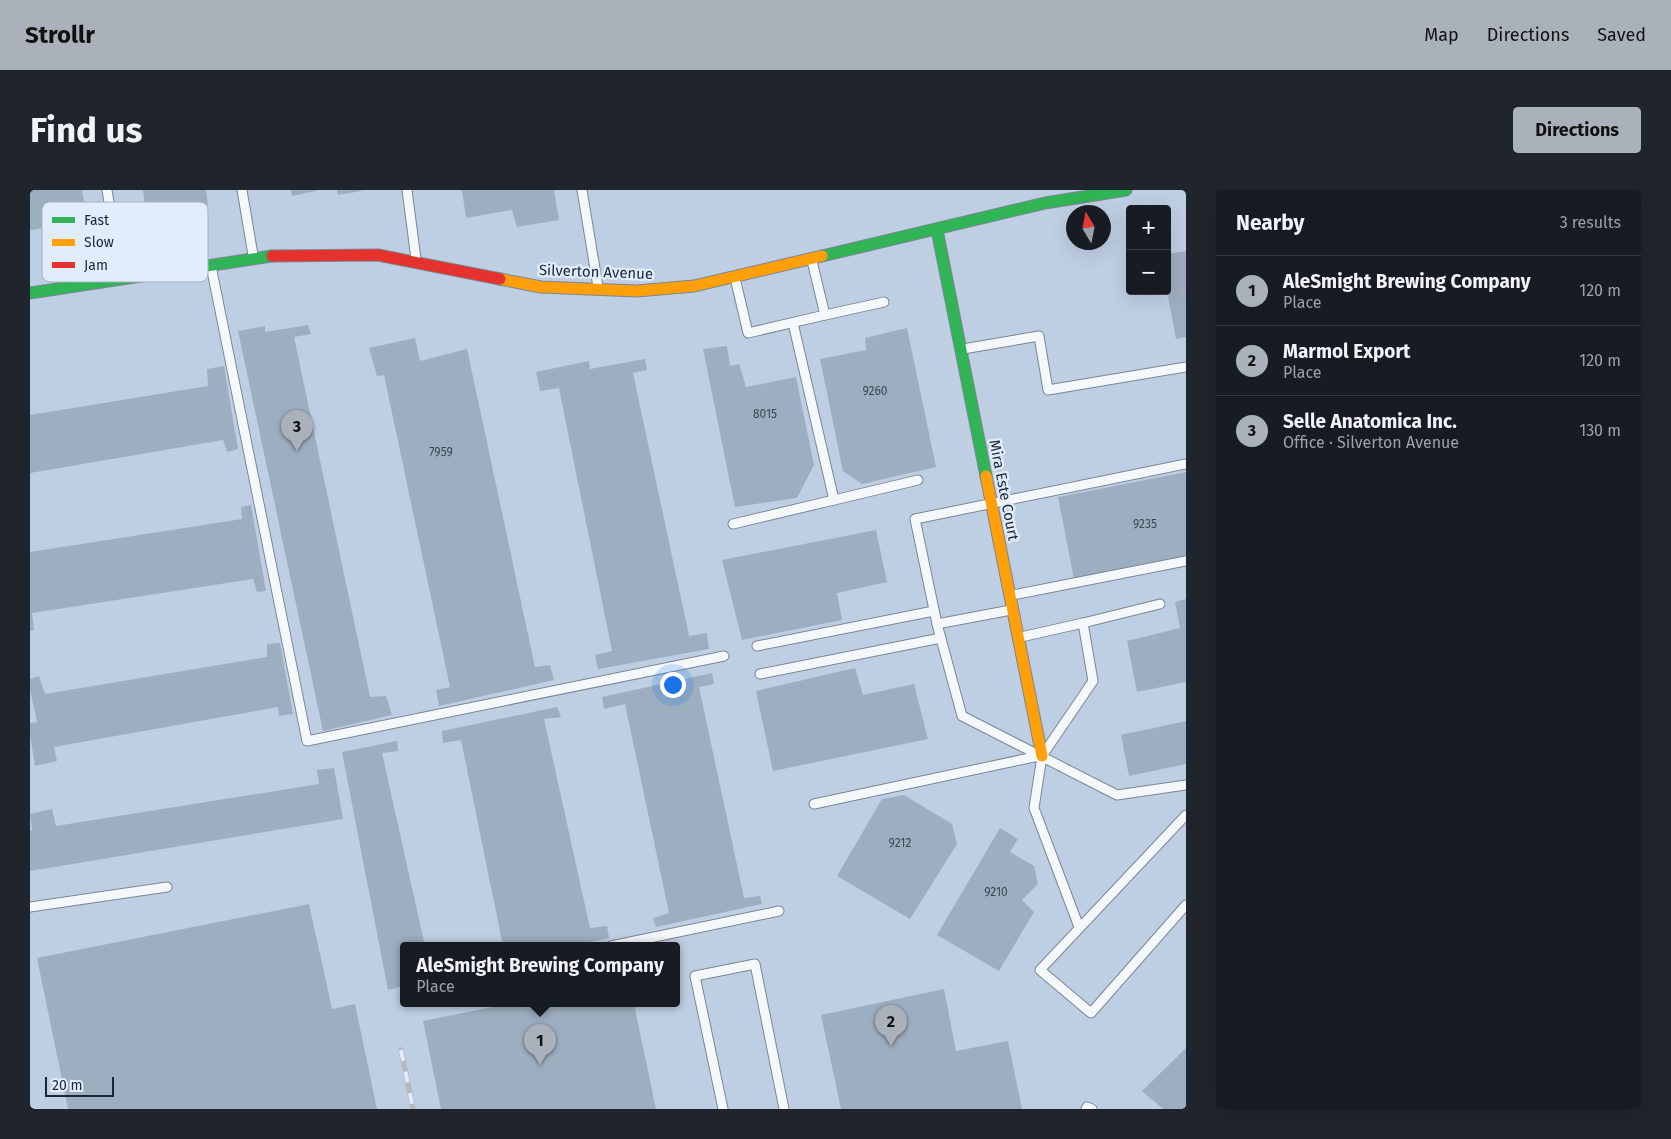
<!DOCTYPE html>
<meta charset="utf-8">
<style>
body{margin:0;font-family:"Fira Sans",sans-serif;background:#20242c;color:#f1f3f6}
.controls{position:absolute;right:15px;top:15px;display:grid;overflow:hidden;border-radius:5px;box-shadow:0 5px 20px #0002}
.controls button{width:45px;height:45px;display:grid;place-items:center;padding:0;border:0;border-bottom:1px solid #363941;background:#171b24;color:#f1f3f6;font:25px sans-serif}
.compass{position:absolute;left:1036px;top:15px;width:45px;height:45px;border-radius:50%;background:#171b24;box-shadow:0 5px 20px #0002;rotate:350deg}
.scale{position:absolute;left:15px;bottom:12px;width:69px;box-sizing:border-box;padding-left:5px;border:2px solid #1b2634;border-top:0;font-size:14px;line-height:18px;white-space:nowrap;color:#1b2634;-webkit-text-stroke:4px #e1edfc;paint-order:stroke}
.you{position:absolute;left:642px;top:494px;width:18px;height:18px;margin:-12px;border:4px solid #fff;border-radius:50%;background:#1a73e8;box-shadow:0 0 0 8px #1a73e833}
.badge{display:grid;place-items:center;width:32px;height:32px;border-radius:50%;background:#aab1ba;color:#111;font-size:16px;font-weight:700}
.pin{position:absolute;translate:-50% -41px;filter:drop-shadow(0 1px 2px #0008)}
.pin::after{content:'';position:absolute;top:26px;width:18px;height:15px;background:inherit;clip-path:polygon(0 0,100% 0,50% 100%)}
.popup{position:absolute;left:370px;top:752px;width:280px;height:65px;box-sizing:border-box;display:grid;place-content:center;border-radius:5px;background:#171b24;filter:drop-shadow(0 1px 4px #0005);font-size:16px;white-space:nowrap;color:#9ea1a6}
.popup b{font-size:19px;color:#f1f3f6}
.popup::after{content:'';position:absolute;left:50%;top:100%;margin-left:-10px;border:10px solid transparent;border-top-color:#171b24}
.list{margin:0;padding:0;list-style:none}
h2{display:flex;justify-content:space-between;align-items:center;height:65px;margin:0;padding:0 20px;font-size:21px}
h2 small{font-size:16px;font-weight:400;color:#9ea1a6}
.list li{display:grid;grid-template-columns:32px 1fr auto;gap:15px;align-items:center;box-sizing:border-box;height:70px;padding:0 20px;border-top:1px solid #363941}
.list b{display:block;font-size:19px;white-space:nowrap}
.list p{margin:0;font-size:16px;white-space:nowrap;color:#9ea1a6}
.list em{font-size:16px;font-style:normal;color:#9ea1a6}
.map{position:relative;flex:none;width:1156px;height:919px;overflow:hidden;border-radius:5px}
header{display:flex;align-items:center;gap:30px;box-sizing:border-box;height:70px;padding:0 25px;background:#aab1ba;color:#111}
header strong{font-size:24px}
nav{display:flex;gap:28px;margin-inline-start:auto;font-size:18px}
.intro{display:flex;align-items:center;justify-content:space-between;box-sizing:border-box;height:120px;padding:0 30px}
h1{margin:0;font-size:35px}
.button{padding:12px 22px;border-radius:5px;background:#aab1ba;color:#111;font-size:18px;font-weight:700}
main{display:flex;gap:30px;padding:0 30px}
aside{flex:1;background:#171b24;border-radius:5px;box-shadow:0 5px 20px #0002}
.map>svg:first-child{display:block}
</style>
<header>
<strong>Strollr</strong>
<nav><a>Map</a><a>Directions</a><a>Saved</a></nav>
</header>
<div class="intro"><h1>Find us</h1><a class="button">Directions</a></div>
<main>
<div class="map">
<svg width="1156" height="919" viewBox="0 0 1156 919">
<rect width="100%" height="100%" fill="#bfcfe3"/>
<g fill="#9eaec1">
<path d="M0 0H52L57 32 0 40Z"/>
<path d="M113 0H176L178 15 116 23Z"/>
<path d="M261 0H286V1L262 6Z"/>
<path d="M307 0H331V1L308 5Z"/>
<path d="M432 0H524L529 30 487 37 482 20 436 28Z"/>
<path d="M1156 61V147L1146 149 1137 101V64Z"/>
<path d="M278 135 281 144 264 147 340 507 356 506 362 525 293 541 208 141 235 136V142Z"/>
<path d="M877 138 906 277 832 294 813 281 790 169 836 160 835 148Z"/>
<path d="M385 148 390 171 437 159 505 477 520 475 524 490 409 516 406 500 420 497 354 185 347 186 339 158Z"/>
<path d="M697 156 700 176 709 174 716 197 766 187 784 275 767 308 705 317 673 159Z"/>
<path d="M615 169 617 180 603 183 659 446 677 443 679 459 568 479 565 465 582 461 529 198 510 201 506 182 559 171 560 179Z"/>
<path d="M194 176 208 259 197 262 193 250 0 283V225L178 196 177 179Z"/>
<path d="M1156 282V367L1044 389 1028 307Z"/>
<path d="M221 315 236 401 227 402 223 389 2 423 4 440 0 441V362L212 329 211 317Z"/>
<path d="M846 340 857 392 807 403 812 430 712 450 692 370Z"/>
<path d="M1156 409V492L1107 502 1097 451 1150 438 1145 412Z"/>
<path d="M250 453 263 524 249 526 248 517 24 557 27 571 5 576 0 545V533L7 532 0 500V489L9 486 15 504 237 467V454Z"/>
<path d="M825 478 833 505 884 494 898 549 743 581 726 501Z"/>
<path d="M682 483 684 494 669 497 714 708 730 706 732 714 626 737 623 728 639 723 595 514 574 519 572 507Z"/>
<path d="M527 517 531 527 514 529 560 738 577 736 579 748 541 756H473L431 550 413 553 412 541Z"/>
<path d="M1156 531V574L1099 586 1091 545Z"/>
<path d="M367 551 368 561 352 563 395 756H374V796L358 800 312 562Z"/>
<path d="M304 578 313 629 0 681V641L2 640 0 624 22 619 26 636 289 594 287 580Z"/>
<path d="M874 605 922 634 927 654 880 729 807 686 852 609Z"/>
<path d="M970 638 988 649 980 662 1004 676 1008 694 992 710 1004 722 969 781 907 745Z"/>
<path d="M279 714 302 819 325 814 347 919H38L7 768Z"/>
<path d="M914 799 926 861 978 851 992 919H811L791 825Z"/>
<path d="M477 814H604L626 919H411L393 831Z"/>
<path d="M1156 858V919H1133L1112 901Z"/>
</g>
<g fill="none" stroke-linecap="round" stroke-linejoin="round">
<g stroke="#7a8694" stroke-width="11">
<g id="lane">
<path d="M77 0 91 86"/>
<path d="M212 0 223 65"/>
<path d="M377 0 386 69"/>
<path d="M552 0 568 97"/>
<path d="M181 76 277 551 694 466"/>
<path d="M705 88 718 143 795 125 782 71"/>
<path d="M795 125 854 112"/>
<path d="M763 133 804 310 888 290"/>
<path d="M933 159 1009 146 1018 200 1156 177"/>
<path d="M1156 274 885 329 907 434 932 526 1087 605 1156 595"/>
<path d="M703 334 804 310"/>
<path d="M983 405 1156 371"/>
<path d="M1053 433 1130 414"/>
<path d="M907 434 981 420"/>
<path d="M991 447 1053 433 1063 491 1012 566 1004 618 1049 737"/>
<path d="M727 456 904 421"/>
<path d="M730 484 911 448"/>
<path d="M784 614 1009 566"/>
<path d="M1156 625 1010 780 1061 823 1156 715"/>
<path d="M0 717 137 697"/>
<path d="M581 756 749 721"/>
<path d="M693 919 665 786 725 774 754 919"/>
<path d="M1056 919 1057 917 1062 919"/>
</g>
</g>
<g stroke="#7a8694" stroke-width="13">
<g id="fast">
<path d="M907 40 956 286"/>
<path d="M792 66 1015 13 1096 0"/>
<path d="M0 103 242 66"/>
</g>
</g>
<g stroke="#7a8694" stroke-width="13">
<g id="slow">
<path d="M470 89 511 97 607 101 664 96 792 66"/>
<path d="M956 286 1012 566"/>
</g>
</g>
<g stroke="#7a8694" stroke-width="13">
<path id="jam" d="M242 66 348 65 470 89"/>
</g>
<use href="#lane" stroke="#f5f8fb" stroke-width="9"/>
<use href="#fast" stroke="#30b455" stroke-width="11"/>
<use href="#slow" stroke="#ff9f0a" stroke-width="11"/>
<use href="#jam" stroke="#e5322d" stroke-width="11"/>
<g stroke="#b5b9be" stroke-width="5.5">
<path id="rail" d="M371 860 383 919"/>
</g>
<use href="#rail" stroke="#e1edfc" stroke-width="4" stroke-dasharray="11" stroke-linecap="butt"/>
</g>
<g text-anchor="middle" stroke-width="4.5" stroke-linejoin="round" paint-order="stroke">
<g font-size="12" fill="#3c4857">
<text x="845" y="205">9260</text>
<text x="735" y="228">8015</text>
<text x="411" y="266">7959</text>
<text x="1115" y="338">9235</text>
<text x="870" y="657">9212</text>
<text x="966" y="706">9210</text>
</g>
<g font-size="15" fill="#1b2634" stroke="#e1edfc">
<text transform="translate(566 82) rotate(2)" y="5">Silverton Avenue</text>
<text transform="translate(974 300) rotate(79)" y="5">Mira Este Court</text>
</g>
</g>
<rect x="12" y="12" width="166" height="80" rx="8" fill="#e1edfc" stroke="#a6b1c0" stroke-width="1"/>
<rect x="22" y="27" width="23" height="6" fill="#30b455"/>
<rect x="22" y="49" width="23" height="7" fill="#ff9f0a"/>
<rect x="22" y="72" width="23" height="6" fill="#e5322d"/>
<g font-size="14" fill="#1b2634">
<text x="54" y="35">Fast</text>
<text x="54" y="57">Slow</text>
<text x="54" y="80">Jam</text>
</g>
</svg>
<div class="controls">
<button>+</button>
<button>−</button>
</div>
<svg class="compass" viewBox="-18 -18 36 36"><path d="M0-13l5 13h-10z" fill="#e53935"/><path d="M0 13l5-13h-10z" fill="#9ea1a6"/></svg>
<div class="scale">20 m</div>
<div class="you"></div>
<div class="pin badge" style="left:510px;top:875px">1</div>
<div class="popup"><b>AleSmight Brewing Company</b>Place</div>
<div class="pin badge" style="left:861px;top:856px">2</div>
<div class="pin badge" style="left:267px;top:261px">3</div>
</div>
<aside>
<h2>Nearby<small>3 results</small></h2>
<ul class="list">
<li><span class="badge">1</span><div><b>AleSmight Brewing Company</b><p>Place</p></div><em>120 m</em></li>
<li><span class="badge">2</span><div><b>Marmol Export</b><p>Place</p></div><em>120 m</em></li>
<li><span class="badge">3</span><div><b>Selle Anatomica Inc.</b><p>Office · Silverton Avenue</p></div><em>130 m</em></li>
</ul>
</aside>
</main>
